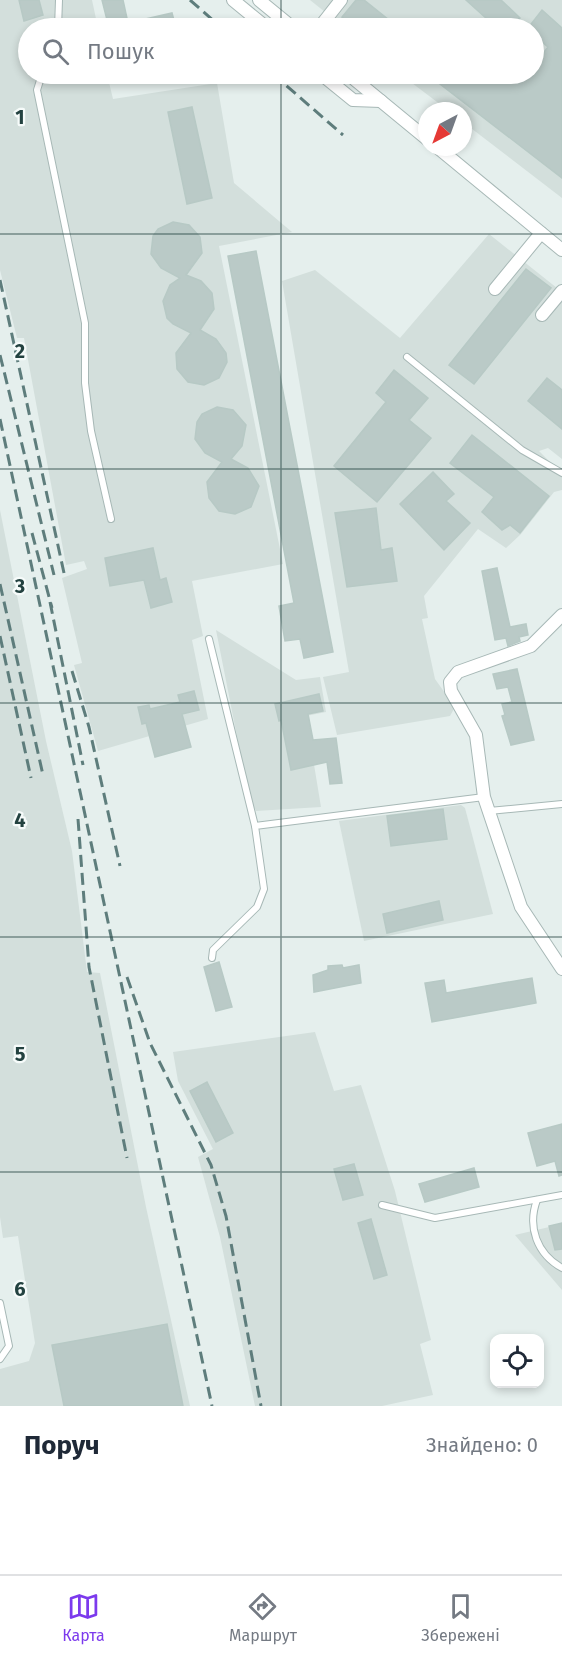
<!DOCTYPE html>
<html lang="uk">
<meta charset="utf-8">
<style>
body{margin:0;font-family:"Fira Sans",sans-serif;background:#f2f2f3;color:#1f2937}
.controls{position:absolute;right:18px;bottom:18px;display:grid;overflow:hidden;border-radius:12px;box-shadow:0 3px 9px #0003}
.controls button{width:54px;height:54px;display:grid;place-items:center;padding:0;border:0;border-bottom:2px solid #e0e1e3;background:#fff;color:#1f2937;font:30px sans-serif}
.compass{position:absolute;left:418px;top:102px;width:54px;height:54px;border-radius:50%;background:#fff;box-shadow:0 3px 9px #0003;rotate:221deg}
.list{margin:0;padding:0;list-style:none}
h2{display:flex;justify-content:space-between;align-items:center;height:78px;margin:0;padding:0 24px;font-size:26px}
h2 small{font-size:20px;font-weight:400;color:#747a83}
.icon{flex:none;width:33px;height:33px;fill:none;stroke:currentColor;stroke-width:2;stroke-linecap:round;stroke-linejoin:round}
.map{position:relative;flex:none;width:562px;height:1406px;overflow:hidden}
.search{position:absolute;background:#fff;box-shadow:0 3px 9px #0003;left:18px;right:18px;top:18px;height:66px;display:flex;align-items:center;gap:15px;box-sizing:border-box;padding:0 21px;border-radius:33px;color:#747a83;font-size:22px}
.sheet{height:168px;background:#fff}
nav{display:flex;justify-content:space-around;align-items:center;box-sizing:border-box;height:84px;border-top:2px solid #e0e1e3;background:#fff;font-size:16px;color:#747a83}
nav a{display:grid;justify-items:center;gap:3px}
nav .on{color:#7c3aed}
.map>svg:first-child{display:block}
</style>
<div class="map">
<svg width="562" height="1406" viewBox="0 0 562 1406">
<rect width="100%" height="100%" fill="#e5efed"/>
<g fill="#d3dfdc">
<path d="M0 0H92L98 28H28V74H107L113 99 217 83 234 183 292 232 219 246 283 564 192 581 203 636 192 640 208 719 98 751 74 665 82 663 62 578 87 569 84 561 66 565 24 338H17L0 270Z"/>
<path d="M310 0H562V198L463 122V111H449L400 74H534V28H345Z"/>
<path d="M489 234 562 292V459L548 448 539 451 562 474V490L554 492 521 534 506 548 478 529 424 596 428 618 422 619 435 679 455 707 450 716 337 735 323 677 349 672 282 281 315 270 400 338Z"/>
<path d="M0 510 46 741 72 851 87 972 100 973 146 1207 190 1406H0V1369L29 1361 35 1343 18 1236 3 1238 0 1217Z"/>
<path d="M216 630 296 680 320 677 326 712 306 716 321 807 256 811 249 797Z"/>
<path d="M461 805 465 808 493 914 364 941 339 821Z"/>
<path d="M315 1032 334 1091 361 1085 395 1191 431 1340 420 1344 433 1395 382 1406H255L220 1237 198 1157 213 1149 178 1081 173 1052Z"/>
<path d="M562 1224V1290L515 1235Z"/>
</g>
<g fill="#bacac7" stroke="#b7c9c5" stroke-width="1.5">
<path d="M19 0H39L43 15 24 21Z"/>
<path d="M102 0H123L128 23 172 13 176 28H109Z"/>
<path d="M356 0H364L399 28H357L342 17Z"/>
<path d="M466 0H501L520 18 509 28H497Z"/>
<path d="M542 10 562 28V178L427 74H520L524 77 527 74H534V65L548 47 534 36V28H528Z"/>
<path d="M192 107 212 198 187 204 168 112Z"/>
<path d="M173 222 189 225 200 237 202 253 186 275 201 281 212 293 214 309 200 330 216 339 226 353 227 362 219 378 204 385 188 382 177 369 176 353 191 333 173 324 167 318 163 301 170 285 180 278 161 268 151 254 153 236 158 229Z"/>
<path d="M256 251 333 652 304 658 300 639 285 641 279 606 294 603 228 256Z"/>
<path d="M526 269 551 288 474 384 449 365Z"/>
<path d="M394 370 428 398 409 420 431 438 377 502 334 466 386 402 376 393Z"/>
<path d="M547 378 562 390V429L528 401Z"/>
<path d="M217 407 233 410 246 425 242 446 231 459 248 468 259 486 251 507 235 514 219 511 209 498 207 482 222 462 205 453 195 439 197 422 202 414Z"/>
<path d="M472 435 549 496 520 533 510 525 502 530 482 512 494 497 450 463Z"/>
<path d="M433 472 454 494 446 501 470 523 444 550 400 504Z"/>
<path d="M376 508 381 550 392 548 397 581 347 587 335 513Z"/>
<path d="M153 548 160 580 166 578 172 602 151 608 144 580 110 586 105 558Z"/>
<path d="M497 568 510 627 526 624 528 635 519 637 520 641 508 646 506 638 495 640 482 571Z"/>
<path d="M517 669 534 740 511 745 502 716 505 715 502 704 512 702 508 687 497 689 493 674Z"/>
<path d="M194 691 199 710 182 714 191 747 155 757 146 723 142 724 138 707 149 705 150 709 180 702 178 695Z"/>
<path d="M319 694 323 711 308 714 313 740 336 738 342 783 330 784 327 762 291 770 281 720 279 721 275 704Z"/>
<path d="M443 809 447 839 391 846 387 816Z"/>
<path d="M439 901 443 920 387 933 383 914Z"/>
<path d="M219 962 232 1007 216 1011 204 967Z"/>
<path d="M342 965 343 968 359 965 361 983 314 992 313 975 328 970V966Z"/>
<path d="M532 978 536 1003 432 1022 425 983 444 980 446 993Z"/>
<path d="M207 1082 233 1133 216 1142 190 1091Z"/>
<path d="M562 1124V1175L559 1176 555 1161 537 1166 528 1133Z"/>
<path d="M354 1164 363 1195 343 1200 334 1169Z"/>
<path d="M474 1168 479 1187 425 1202 419 1184Z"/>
<path d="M371 1219 387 1275 374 1279 358 1223Z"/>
<path d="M562 1223V1249L555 1250 549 1226Z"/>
<path d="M167 1324 183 1406H64L52 1345Z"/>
</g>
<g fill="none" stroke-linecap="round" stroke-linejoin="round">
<g stroke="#a7b8b6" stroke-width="8">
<g id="lane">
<path d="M58 28 59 0"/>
<path d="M42 74 37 90 85 323V383L91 431 111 519"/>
<path d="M407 357 522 450 562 473"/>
<path d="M209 639 255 826"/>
<path d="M489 811 562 804"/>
<path d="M212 958 213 950 257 907 264 889 255 826 484 797"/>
<path d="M537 1200C527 1227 537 1254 562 1268"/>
<path d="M382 1205 435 1218 562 1195"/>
<path d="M0 1303 9 1346 0 1359"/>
</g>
</g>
<g stroke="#a7b8b6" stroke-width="14">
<g id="street">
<path d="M233 0 267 28"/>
<path d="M259 0 293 28"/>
<path d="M319 28 341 0"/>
<path d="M321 74 353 100 381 101"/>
<path d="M348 74 427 139"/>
<path d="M437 147 562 250"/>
<path d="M495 289 541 233"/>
<path d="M542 315 562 291"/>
<path d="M562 615 531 646 458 672 450 682 451 691 476 735 484 797 521 907 562 969"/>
</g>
</g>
<use href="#lane" stroke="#fff" stroke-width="6"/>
<use href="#street" stroke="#fff" stroke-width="12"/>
<g stroke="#5e7d7c" stroke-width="3" stroke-dasharray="12 6" stroke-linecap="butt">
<path d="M190 0 222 28"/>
<path d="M273 74 343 135"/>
<path d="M0 280 64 573"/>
<path d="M0 355 54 575"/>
<path d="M0 419 212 1406"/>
<path d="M32 533 52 608"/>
<path d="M0 584 43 775"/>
<path d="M50 602 83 765"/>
<path d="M0 636 31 778"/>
<path d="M72 671 89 727 120 866"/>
<path d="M78 819 89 967 127 1158"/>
<path d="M127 977 150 1043 211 1165 226 1216 261 1406"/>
</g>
</g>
<path fill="none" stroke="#234240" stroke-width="1.5" stroke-opacity="0.55" d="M281 0V28M281 74V1406M0 234H562M0 469H562M0 703H562M0 937H562M0 1172H562"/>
<g font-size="20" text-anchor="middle" font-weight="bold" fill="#234240" stroke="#f6fbfa" stroke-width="4.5" stroke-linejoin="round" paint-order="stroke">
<text x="20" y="124">1</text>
<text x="20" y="358">2</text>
<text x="20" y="593">3</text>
<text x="20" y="827">4</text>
<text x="20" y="1061">5</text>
<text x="20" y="1296">6</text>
</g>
</svg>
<div class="controls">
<button><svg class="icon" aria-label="locate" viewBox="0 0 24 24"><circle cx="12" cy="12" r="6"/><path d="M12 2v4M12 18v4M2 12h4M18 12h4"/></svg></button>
</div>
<svg class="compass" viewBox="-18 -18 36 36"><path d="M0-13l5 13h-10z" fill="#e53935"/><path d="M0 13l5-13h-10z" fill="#747a83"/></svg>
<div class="search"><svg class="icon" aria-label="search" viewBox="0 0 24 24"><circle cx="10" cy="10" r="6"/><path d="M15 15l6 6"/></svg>Пошук</div>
</div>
<section class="sheet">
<h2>Поруч<small>Знайдено: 0</small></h2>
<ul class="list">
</ul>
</section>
<nav>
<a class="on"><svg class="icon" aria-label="map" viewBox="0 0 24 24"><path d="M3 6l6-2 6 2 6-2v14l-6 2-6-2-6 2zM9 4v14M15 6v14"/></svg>Карта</a>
<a><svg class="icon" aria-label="directions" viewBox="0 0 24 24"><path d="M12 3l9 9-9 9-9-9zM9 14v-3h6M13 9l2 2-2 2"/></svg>Маршрут</a>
<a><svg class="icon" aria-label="saved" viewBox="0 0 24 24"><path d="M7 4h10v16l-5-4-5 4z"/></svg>Збережені</a>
</nav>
